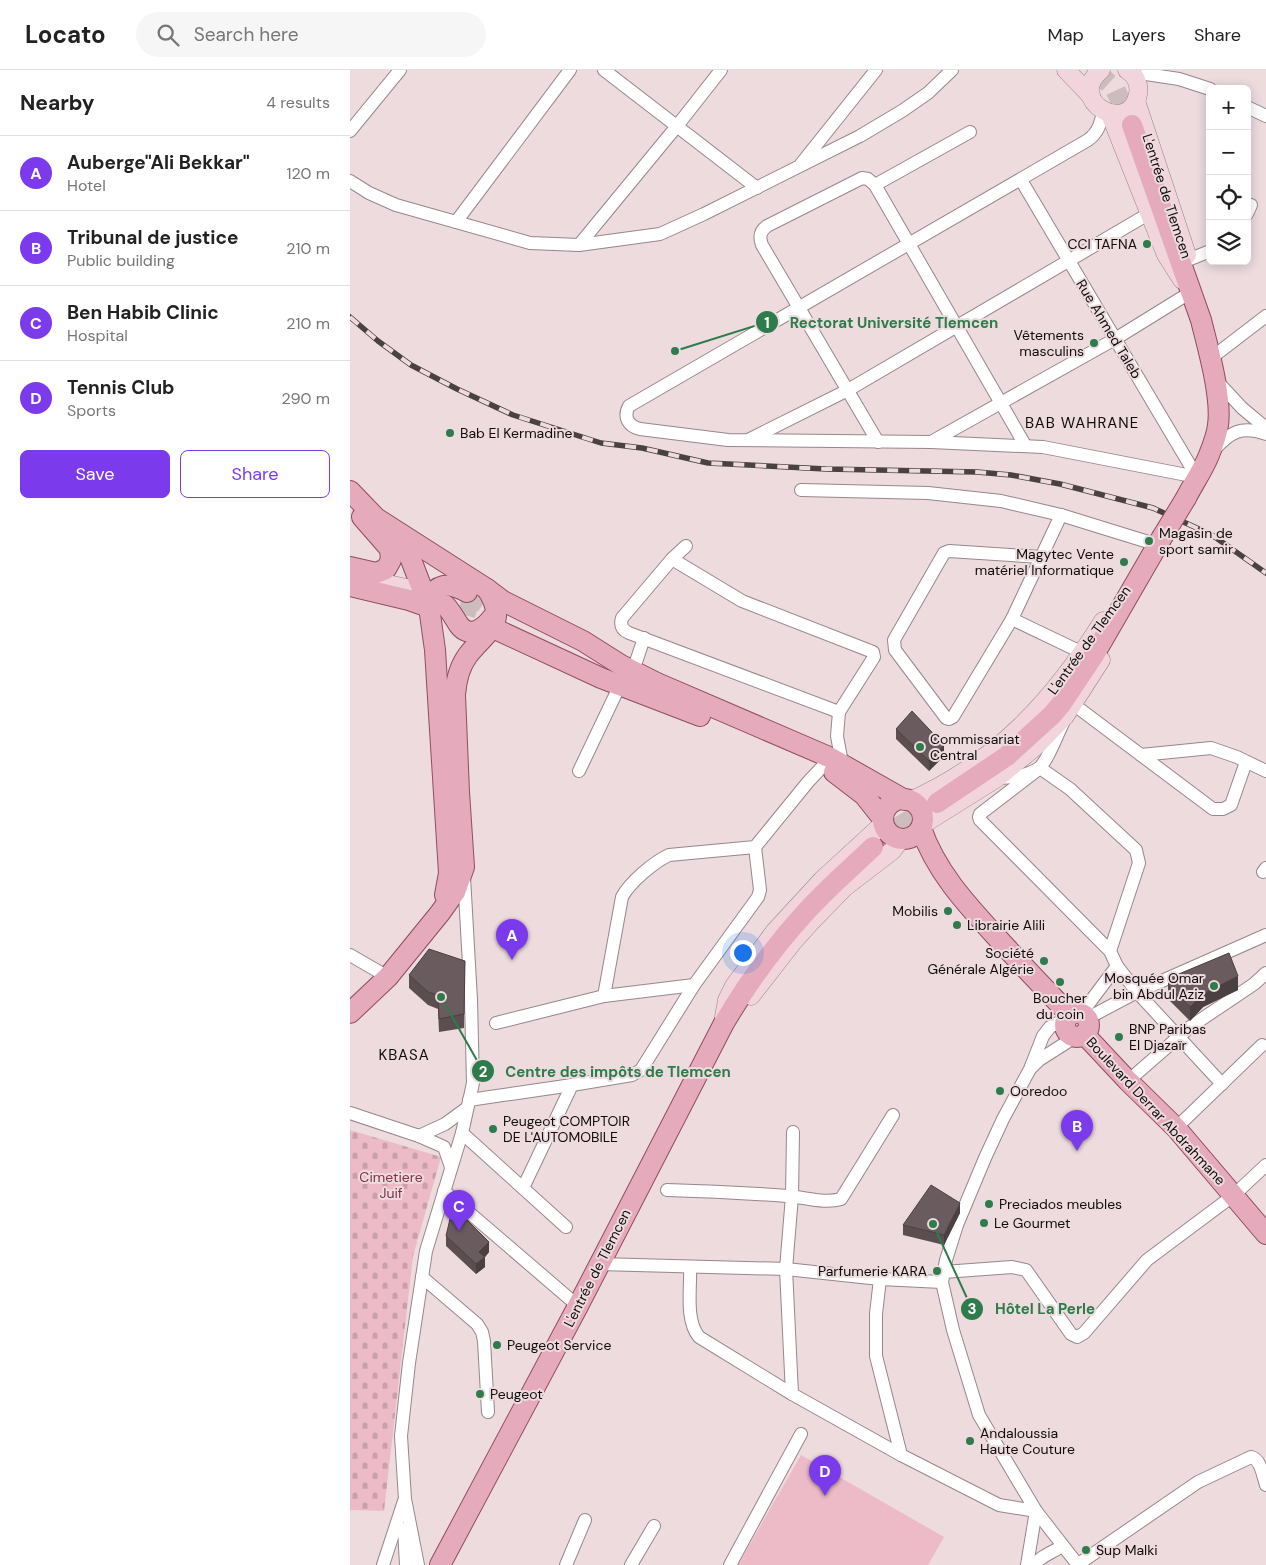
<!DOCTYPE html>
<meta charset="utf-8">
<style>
body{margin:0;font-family:"DM Sans",sans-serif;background:#f6f6f6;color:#222}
.controls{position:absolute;right:15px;top:15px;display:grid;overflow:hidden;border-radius:8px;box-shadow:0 2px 12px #0003}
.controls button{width:45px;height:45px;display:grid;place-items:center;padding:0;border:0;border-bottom:1px solid #e0e0e0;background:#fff;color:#222;font:25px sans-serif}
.you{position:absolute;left:392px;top:882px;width:18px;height:18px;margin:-12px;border:4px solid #fff;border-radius:50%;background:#1a73e8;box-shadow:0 0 0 8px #1a73e833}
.badge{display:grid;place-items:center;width:32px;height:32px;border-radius:50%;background:#7c3aed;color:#fff;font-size:16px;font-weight:700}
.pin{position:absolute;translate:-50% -41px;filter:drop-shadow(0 1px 2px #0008)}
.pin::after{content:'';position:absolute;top:26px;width:18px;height:15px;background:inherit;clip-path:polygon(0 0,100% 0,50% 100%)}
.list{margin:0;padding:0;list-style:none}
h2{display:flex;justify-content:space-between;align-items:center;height:65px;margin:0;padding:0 20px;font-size:21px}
h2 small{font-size:16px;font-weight:400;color:#767676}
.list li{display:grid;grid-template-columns:32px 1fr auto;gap:15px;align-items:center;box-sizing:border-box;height:75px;padding:0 20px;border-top:1px solid #e0e0e0}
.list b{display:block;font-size:19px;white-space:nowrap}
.list p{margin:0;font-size:16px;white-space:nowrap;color:#767676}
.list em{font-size:16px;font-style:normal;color:#767676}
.actions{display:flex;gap:10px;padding:15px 20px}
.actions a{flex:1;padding:11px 0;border:1px solid #7c3aed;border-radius:8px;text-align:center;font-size:18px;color:#7c3aed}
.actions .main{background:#7c3aed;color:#fff}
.icon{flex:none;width:28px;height:28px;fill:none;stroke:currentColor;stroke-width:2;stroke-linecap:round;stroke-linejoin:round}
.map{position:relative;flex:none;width:916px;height:1495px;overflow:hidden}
header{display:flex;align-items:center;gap:30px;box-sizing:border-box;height:70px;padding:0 25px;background:#fff;border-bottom:1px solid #e0e0e0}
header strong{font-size:24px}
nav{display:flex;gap:28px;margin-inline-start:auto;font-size:18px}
.search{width:350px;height:45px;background:#f6f6f6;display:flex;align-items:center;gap:12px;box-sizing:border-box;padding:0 18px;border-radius:28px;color:#767676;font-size:19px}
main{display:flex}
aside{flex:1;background:#fff}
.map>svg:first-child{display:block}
</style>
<header>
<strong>Locato</strong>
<div class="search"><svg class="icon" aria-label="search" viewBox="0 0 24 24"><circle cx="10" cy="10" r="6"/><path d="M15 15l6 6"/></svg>Search here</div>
<nav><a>Map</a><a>Layers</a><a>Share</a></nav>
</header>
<main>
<aside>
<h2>Nearby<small>4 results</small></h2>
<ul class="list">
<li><span class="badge">A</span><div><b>Auberge&quot;Ali Bekkar&quot;</b><p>Hotel</p></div><em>120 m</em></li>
<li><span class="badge">B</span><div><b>Tribunal de justice</b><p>Public building</p></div><em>210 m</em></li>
<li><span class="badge">C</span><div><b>Ben Habib Clinic</b><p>Hospital</p></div><em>210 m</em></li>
<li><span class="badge">D</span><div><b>Tennis Club</b><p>Sports</p></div><em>290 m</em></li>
</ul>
<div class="actions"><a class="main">Save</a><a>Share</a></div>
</aside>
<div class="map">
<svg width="916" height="1495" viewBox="0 0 916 1495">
<defs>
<pattern id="cemetery-stones" width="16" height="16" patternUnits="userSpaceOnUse" patternTransform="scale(1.25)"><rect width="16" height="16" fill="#ecbbc7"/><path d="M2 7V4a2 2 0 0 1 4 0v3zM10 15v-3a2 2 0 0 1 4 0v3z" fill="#c99faa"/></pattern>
</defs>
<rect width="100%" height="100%" fill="#eddbde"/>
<path fill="url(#cemetery-stones)" d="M0 1060 91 1087 63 1186 34 1441 0 1440Z"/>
<path fill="#ecbbc7" d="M451 1385 594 1467 578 1495H388Z"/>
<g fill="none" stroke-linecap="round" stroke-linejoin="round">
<path stroke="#ccbcbe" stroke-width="18" stroke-dasharray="18 9" stroke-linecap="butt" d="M84 527 154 547"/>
<g stroke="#ccbcbe" stroke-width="20" stroke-dasharray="20 10" stroke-linecap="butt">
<path d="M744 0 765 19 782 55"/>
<path d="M117 522 154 547"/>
<path d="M523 777 550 756 587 733"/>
</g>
<g stroke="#97878a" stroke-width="14">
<g id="minor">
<path d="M254 0 407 118"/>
<path d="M796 4 829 9 860 19"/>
<path d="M897 37 916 46"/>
<path d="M753 41C751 53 748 63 738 70L279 336C273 347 278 356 290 359L378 370 581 372 693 377 847 407"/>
<path d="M0 61 50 0"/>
<path d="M451 94 526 0"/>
<path d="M671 110 847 407"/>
<path d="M0 111 19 123 46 135 180 173 229 175 310 164 354 144 510 66 552 41 578 23 602 0"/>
<path d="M525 115 620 62"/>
<path d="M897 144 901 135"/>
<path d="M106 152 220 0"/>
<path d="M229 175 327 56 371 0"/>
<path d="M838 190 860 181"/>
<path d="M860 289 916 246"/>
<path d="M866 310 892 338 916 358"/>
<path d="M400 369 498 320 800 143"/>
<path d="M528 372 412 175C409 167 410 161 417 156L512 108 518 109 525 115 675 375"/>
<path d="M581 372 765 269 841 222"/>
<path d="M864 380C880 362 892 355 916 364"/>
<path d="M451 420 578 423 651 431 711 445 808 475"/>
<path d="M711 445 662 549 733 583"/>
<path d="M336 476 322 489 272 548C270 555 272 560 279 563L489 642"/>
<path d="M322 489 392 531 523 582 524 587 489 642 487 666 492 693"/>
<path d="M662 549 603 647 599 649 596 648 545 580 544 570 594 483 599 481 691 487"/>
<path d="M283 601 294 568"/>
<path d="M723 634 863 739H873L881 735 896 692"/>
<path d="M791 685 861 678 887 687 916 701"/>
<path d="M229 701 270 615"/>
<path d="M647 708C661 708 677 706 689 698 697 692 708 663 713 653"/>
<path d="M913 802 916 798"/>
<path d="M760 881 789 793 786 780 720 719 690 698 630 744 629 747 630 750 760 881 767 896 787 922 872 1014"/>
<path d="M0 885 38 907"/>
<path d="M254 926 272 827C280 812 304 792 319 785L405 777 458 712 474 695 479 687"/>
<path d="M731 944 767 896"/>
<path d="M717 948 700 957 693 966 680 999 653 1049 635 1088 607 1155 596 1190 592 1212 603 1260 629 1345 686 1441 728 1495"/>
<path d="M736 949 787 922 916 865"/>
<path d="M146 953 254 926 344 915"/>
<path d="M682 997 689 990 725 967"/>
<path d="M778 1011 840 957 904 914 916 903"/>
<path d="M119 1030 222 1015"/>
<path d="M0 1043 69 1066 94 1077 101 1097"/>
<path d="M826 1058 912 975"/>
<path d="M112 1063 216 1157"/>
<path d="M69 1066 95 1054 117 1038"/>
<path d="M173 1118 222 1015 282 1005 291 1000 344 915 408 827 410 820 405 777"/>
<path d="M317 1120C357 1121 397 1123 437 1126 455 1127 474 1134 491 1129L543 1045"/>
<path d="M94 1121 228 1236"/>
<path d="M249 1194 436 1199 530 1209 592 1212"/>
<path d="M340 1198C341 1219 335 1250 349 1267L442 1324 551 1385 649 1435 686 1441"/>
<path d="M594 1202 662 1197 676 1200 721 1264 727 1267 734 1263 797 1190 884 1125 916 1095"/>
<path d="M72 1207 127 1254 132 1262 134 1271 138 1342"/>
<path d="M530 1209 526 1244V1286L551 1385"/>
<path d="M442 1324 436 1199 442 1126 443 1062"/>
<path d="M54 1459 56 1495"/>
<path d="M33 1495 54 1431"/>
<path d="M68 1495 55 1429 51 1366 59 1293 76 1181 112 1063 123 1013 121 930 114 807"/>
<path d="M216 1495 235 1450"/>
<path d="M281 1495 304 1456"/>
<path d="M380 1495 451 1364"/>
<path d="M677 1495 686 1441"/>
<path d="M685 1495C690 1486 704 1482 712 1476"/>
<path d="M727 1495 848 1412 901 1387C911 1389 913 1406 916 1415"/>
</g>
</g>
<g stroke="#97878a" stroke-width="19">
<g id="secondary">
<path d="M716 0 741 26"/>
<path d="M751 0C714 31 780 67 788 24 790 14 785 5 777 0"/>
<path d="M786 31 837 185"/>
<path d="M760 44 816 185 832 210"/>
<path d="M5 507 61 519"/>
<path d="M560 731C647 692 703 631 753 551"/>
<path d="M572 755 647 708 685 677 715 646 751 590"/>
<path d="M401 926 443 872 461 852 495 817 542 781 551 769"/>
<path d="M374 947 377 930 384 916 425 861 472 810 533 754"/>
</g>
</g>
<g stroke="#8f4d60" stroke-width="22">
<g id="primary">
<path d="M782 55 851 250C858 278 872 327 868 355 867 365 863 375 859 385 853 400 843 414 836 428"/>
<path d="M0 421 26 448 137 519C159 553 137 561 118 585 109 597 106 611 105 625L109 722 114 797 105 822 90 843 38 907 0 943"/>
<path d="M46 462 60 487 79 537 85 580 99 803 95 825"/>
<path d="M0 497 26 503 36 499 41 490 40 479 12 447"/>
<path d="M0 516 59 530 79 537 81 524C93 511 104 515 117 522"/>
<path d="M137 519 153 531 233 571 271 595 307 613 479 687 555 730"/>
<path d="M95 535C101 541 104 548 109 555 119 569 134 559 142 548"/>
<path d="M143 558 251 608 350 646"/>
<path d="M484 702 514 725 533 749"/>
<circle cx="553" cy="749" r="20"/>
<path d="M587 733 657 686 702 645 712 633 744 585 811 469"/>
<path d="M571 758C586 803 620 838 652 873 674 897 697 921 720 945"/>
<circle cx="727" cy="955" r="12"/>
<path d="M734 964 778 1011 826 1058 916 1164"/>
<path d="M90 1495 228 1236 374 953C397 914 423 878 454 844 475 820 500 799 523 777"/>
</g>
</g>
<use href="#minor" stroke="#fff" stroke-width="12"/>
<use href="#secondary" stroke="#f2d4dd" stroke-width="18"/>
<use href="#primary" stroke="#e5aabb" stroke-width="20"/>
<g stroke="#4a4143" stroke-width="5.5">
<path id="rail" d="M0 247 28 271 61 295 107 319 163 345 251 373 292 378 358 393 476 399 627 402 661 405 710 414 803 438 862 465 916 503"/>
</g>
<use href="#rail" stroke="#eddbde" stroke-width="4" stroke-dasharray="11" stroke-linecap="butt"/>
<g stroke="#8f4d60" stroke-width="22" stroke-linecap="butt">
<path id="primary-bridge" d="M811 469 836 428"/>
</g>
<use href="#primary-bridge" stroke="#e5aabb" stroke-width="20"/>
</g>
<g fill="#5b4e51">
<path d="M546 659 594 686 579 701 546 669Z"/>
<path d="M115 891 114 958 89 962 88 939 78 935 59 918V905Z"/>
<path d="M818 908 888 920 853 937 840 951 819 930 818 921Z"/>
<path d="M610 1143 594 1175 553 1165V1155Z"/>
<path d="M96 1166 139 1182 135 1187V1197L126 1204 96 1176Z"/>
</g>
<g fill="#4a4042">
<path d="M594 675V686L579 701V691Z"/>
<path d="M888 906V920L853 937 840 951V937L853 924Z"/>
<path d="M610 1133V1143L594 1175V1165Z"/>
<path d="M139 1172V1182L135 1187V1197L126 1204V1194L129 1182Z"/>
</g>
<g fill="#6a5b5e" stroke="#4a4042">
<path d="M562 641 594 675 579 691 546 659Z"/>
<path d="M79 879 115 891 114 944 89 949 88 925 78 922 59 905Z"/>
<path d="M879 883 888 906 853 924 840 937 819 917 818 908 824 906Z"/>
<path d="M581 1115 610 1133 594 1165 553 1155Z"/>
<path d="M103 1136 139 1172 129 1182 135 1187 126 1194 96 1166Z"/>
</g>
<g fill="#2e7b4b" stroke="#eddbde" stroke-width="2">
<circle cx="797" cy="174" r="5"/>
<circle cx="744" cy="273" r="5"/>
<circle cx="100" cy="363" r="5"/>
<circle cx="799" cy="471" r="5"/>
<circle cx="774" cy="492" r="5"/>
<circle cx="570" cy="677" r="5"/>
<circle cx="598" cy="841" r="5"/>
<circle cx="607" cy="855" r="5"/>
<circle cx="694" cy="891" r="5"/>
<circle cx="710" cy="912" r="5"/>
<circle cx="864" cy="916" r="5"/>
<circle cx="769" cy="967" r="5"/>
<circle cx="650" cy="1021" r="5"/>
<circle cx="143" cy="1059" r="5"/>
<circle cx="639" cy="1134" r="5"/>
<circle cx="634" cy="1153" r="5"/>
<circle cx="587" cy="1201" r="5"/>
<circle cx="147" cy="1275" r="5"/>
<circle cx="130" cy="1324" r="5"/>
<circle cx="620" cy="1371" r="5"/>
<circle cx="736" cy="1480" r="5"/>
</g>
<g text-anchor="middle" stroke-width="4" stroke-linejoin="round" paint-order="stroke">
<g font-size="14" fill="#100b0c" stroke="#eddbde">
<text transform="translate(817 126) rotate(72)" y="5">L'entrée de Tlemcen</text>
<text transform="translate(759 259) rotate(59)" y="5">Rue Ahmed Taleb</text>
<text transform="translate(739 570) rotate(-54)" y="5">L'entrée de Tlemcen</text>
<text transform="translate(806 1041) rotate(47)" y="5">Boulevard Derrar Abdrahmane</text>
<text transform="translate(247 1198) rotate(-63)" y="5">L'entrée de Tlemcen</text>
</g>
<g font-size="14" fill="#100b0c" stroke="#eddbde" text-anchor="start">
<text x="787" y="179" text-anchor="end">CCI TAFNA</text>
<text x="734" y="270" text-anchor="end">Vêtements<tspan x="734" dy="16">masculins</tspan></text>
<text x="110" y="368">Bab El Kermadine</text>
<text x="809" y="468">Magasin de<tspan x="809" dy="16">sport samir</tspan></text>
<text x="764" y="489" text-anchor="end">Magytec Vente<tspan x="764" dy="16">matériel Informatique</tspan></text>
<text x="580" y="674">Commissariat<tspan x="580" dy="16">Central</tspan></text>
<text x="588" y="846" text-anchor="end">Mobilis</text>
<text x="617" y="860">Librairie Alili</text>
<text x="684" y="888" text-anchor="end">Société<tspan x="684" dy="16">Générale Algérie</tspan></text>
<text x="854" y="913" text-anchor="end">Mosquée Omar<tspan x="854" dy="16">bin Abdul Aziz</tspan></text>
<text x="710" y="933" text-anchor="middle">Boucher<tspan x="710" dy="16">du coin</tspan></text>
<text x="779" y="964">BNP Paribas<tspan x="779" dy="16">El Djazaïr</tspan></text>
<text x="660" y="1026">Ooredoo</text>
<text x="153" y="1056">Peugeot COMPTOIR<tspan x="153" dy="16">DE L'AUTOMOBILE</tspan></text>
<text x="649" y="1139">Preciados meubles</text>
<text x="644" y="1158">Le Gourmet</text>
<text x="577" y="1206" text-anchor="end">Parfumerie KARA</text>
<text x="157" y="1280">Peugeot Service</text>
<text x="140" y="1329">Peugeot</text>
<text x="630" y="1368">Andaloussia<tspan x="630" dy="16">Haute Couture</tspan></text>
<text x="746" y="1485">Sup Malki</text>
</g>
<g font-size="14" fill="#802f4a" stroke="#eddbde">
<text x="41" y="1112">Cimetiere<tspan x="41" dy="16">Juif</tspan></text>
</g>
<g font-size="15" letter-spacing="1" fill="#100b0c" stroke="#eddbde">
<text x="732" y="358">BAB WAHRANE</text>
<text x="54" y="990">KBASA</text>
</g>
</g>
<path fill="none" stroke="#2e7b4b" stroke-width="2" d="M325 281L417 252M91 927L133 1001M583 1154L622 1239"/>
<g fill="#2e7b4b" stroke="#eddbde" stroke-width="2">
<circle cx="325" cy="281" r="5"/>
<circle cx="91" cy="927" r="5"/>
<circle cx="583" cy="1154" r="5"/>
<circle cx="417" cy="252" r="12"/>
<circle cx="133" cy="1001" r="12"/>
<circle cx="622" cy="1239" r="12"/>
</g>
<g font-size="15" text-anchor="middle" font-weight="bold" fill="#fff">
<text x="417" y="258">1</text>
<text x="133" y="1007">2</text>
<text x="622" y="1244">3</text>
</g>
<g font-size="15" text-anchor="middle" font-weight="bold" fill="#2e7b4b" stroke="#eddbde" stroke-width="4" stroke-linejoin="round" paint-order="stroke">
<text x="544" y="258">Rectorat Université Tlemcen</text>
<text x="268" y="1007">Centre des impôts de Tlemcen</text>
<text x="695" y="1244">Hôtel La Perle</text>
</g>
</svg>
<div class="controls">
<button>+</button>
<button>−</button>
<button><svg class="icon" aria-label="locate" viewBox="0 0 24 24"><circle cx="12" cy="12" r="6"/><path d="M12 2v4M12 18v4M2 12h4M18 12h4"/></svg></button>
<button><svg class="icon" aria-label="layers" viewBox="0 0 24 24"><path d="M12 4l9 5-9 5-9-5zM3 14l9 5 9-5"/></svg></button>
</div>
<div class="you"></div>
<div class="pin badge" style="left:162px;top:890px">A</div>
<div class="pin badge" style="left:727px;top:1081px">B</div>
<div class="pin badge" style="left:109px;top:1161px">C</div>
<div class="pin badge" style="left:475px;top:1426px">D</div>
</div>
</main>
